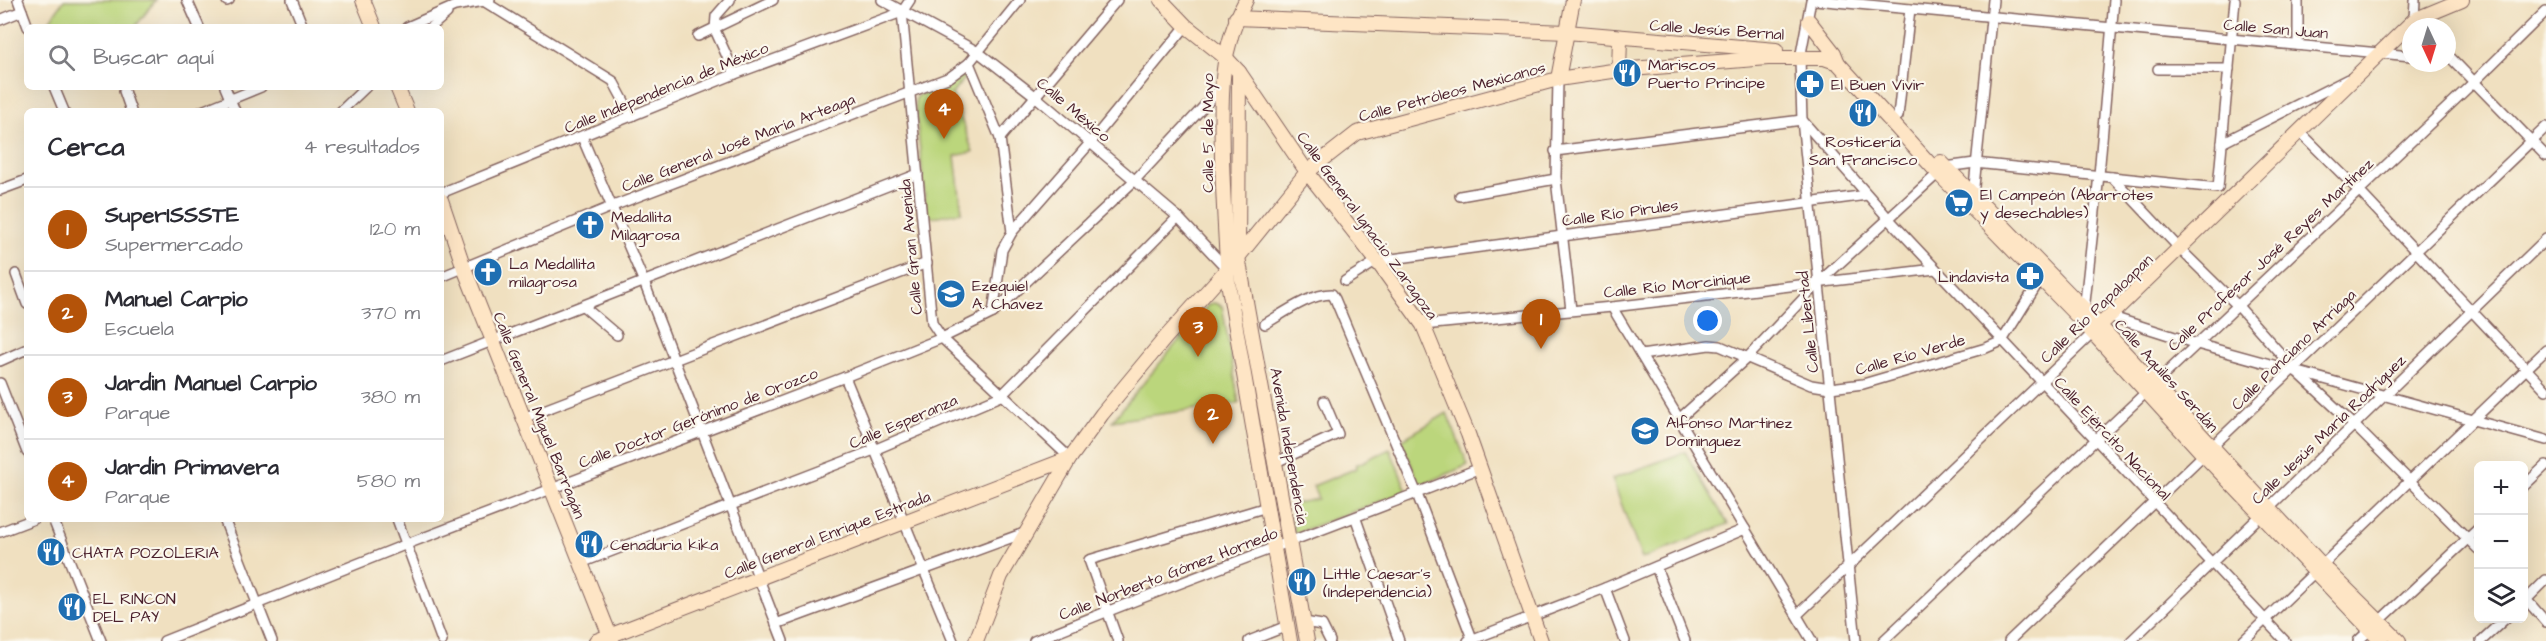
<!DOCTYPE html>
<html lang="es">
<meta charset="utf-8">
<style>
body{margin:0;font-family:"Architects Daughter",sans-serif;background:#f7f7f7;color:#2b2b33}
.controls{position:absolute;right:18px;bottom:18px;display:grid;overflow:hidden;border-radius:9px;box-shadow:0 6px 24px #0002}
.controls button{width:54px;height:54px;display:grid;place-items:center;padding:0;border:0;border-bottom:2px solid #e1e1e2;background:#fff;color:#2b2b33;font:30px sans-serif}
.compass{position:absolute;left:2402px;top:18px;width:54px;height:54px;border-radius:50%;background:#fff;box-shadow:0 6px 24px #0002;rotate:176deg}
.you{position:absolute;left:1708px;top:321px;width:21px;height:21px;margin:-15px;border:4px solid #fff;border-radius:50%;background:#1a73e8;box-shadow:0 0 0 9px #1a73e833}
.badge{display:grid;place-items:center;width:39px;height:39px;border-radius:50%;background:#b45309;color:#fff;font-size:20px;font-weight:700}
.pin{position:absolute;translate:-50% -50px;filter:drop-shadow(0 2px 3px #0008)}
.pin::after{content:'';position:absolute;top:32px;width:21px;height:18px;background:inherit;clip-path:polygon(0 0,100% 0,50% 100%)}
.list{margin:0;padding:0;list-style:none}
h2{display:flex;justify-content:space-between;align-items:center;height:78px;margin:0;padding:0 24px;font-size:26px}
h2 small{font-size:20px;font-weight:400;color:#7c7c81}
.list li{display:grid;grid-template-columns:39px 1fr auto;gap:18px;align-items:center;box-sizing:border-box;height:84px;padding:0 24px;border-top:2px solid #e1e1e2}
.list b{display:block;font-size:22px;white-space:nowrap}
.list p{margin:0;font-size:20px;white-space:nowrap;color:#7c7c81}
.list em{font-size:20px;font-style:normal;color:#7c7c81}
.icon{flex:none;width:33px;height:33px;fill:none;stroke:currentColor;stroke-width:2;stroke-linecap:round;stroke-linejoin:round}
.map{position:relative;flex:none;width:2546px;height:641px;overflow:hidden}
.search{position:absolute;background:#fff;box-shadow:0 6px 24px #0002;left:24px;top:24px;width:420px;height:66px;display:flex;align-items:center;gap:15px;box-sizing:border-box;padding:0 21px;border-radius:9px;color:#7c7c81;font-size:22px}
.panel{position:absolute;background:#fff;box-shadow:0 6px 24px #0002;left:24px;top:108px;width:420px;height:414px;border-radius:9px}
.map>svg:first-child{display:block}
</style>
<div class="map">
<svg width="2546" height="641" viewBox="0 0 2546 641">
<rect width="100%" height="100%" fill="#fbf7ec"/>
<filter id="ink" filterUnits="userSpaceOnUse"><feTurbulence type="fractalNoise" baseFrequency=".0167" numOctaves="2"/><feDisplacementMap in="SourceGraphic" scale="12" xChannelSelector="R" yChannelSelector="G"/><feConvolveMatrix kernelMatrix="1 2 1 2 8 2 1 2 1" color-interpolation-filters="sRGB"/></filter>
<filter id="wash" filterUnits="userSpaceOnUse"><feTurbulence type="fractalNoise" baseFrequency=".008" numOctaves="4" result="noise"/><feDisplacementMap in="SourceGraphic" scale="24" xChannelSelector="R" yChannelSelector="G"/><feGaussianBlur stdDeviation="1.35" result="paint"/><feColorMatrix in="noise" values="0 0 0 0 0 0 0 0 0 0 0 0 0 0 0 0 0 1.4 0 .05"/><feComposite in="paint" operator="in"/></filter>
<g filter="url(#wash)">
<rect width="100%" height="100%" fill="#f0e0c0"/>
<g fill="#bbd67b" stroke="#827a53" stroke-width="1.5">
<path d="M64 0H156L135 27H45Z"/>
<path d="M960 75 965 77 952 94 973 152 955 156 962 212 927 218 915 102 917 96Z"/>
<path d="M1214 303 1222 306 1223 311 1239 403 1112 421 1209 304Z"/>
<path d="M1447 413 1468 465 1420 486 1401 440Z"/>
<path d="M1390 449 1407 491 1294 534 1291 504 1318 499 1313 486 1357 468 1356 465Z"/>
<path d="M1685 452 1728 524 1642 559 1612 479Z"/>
</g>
</g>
<g filter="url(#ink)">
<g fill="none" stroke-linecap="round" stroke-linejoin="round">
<g stroke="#84635f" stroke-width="12">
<g id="street">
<path d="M18 0 28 27"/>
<path d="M187 0 199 27"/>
<path d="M292 0 303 27"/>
<path d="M730 0 716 16 715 30 735 74"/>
<path d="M882 0 978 52 1035 96 1178 217 1227 269"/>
<path d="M1811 0 1800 59 1802 120 1856 641"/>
<path d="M1815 0 2411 56"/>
<path d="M2298 0V45"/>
<path d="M2415 0 2414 20 2421 27"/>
<path d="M227 1 229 0"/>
<path d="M485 2 613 81 632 116"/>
<path d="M902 12 932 323 942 338 1070 458"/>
<path d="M902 12 910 0"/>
<path d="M0 20 22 11"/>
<path d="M407 27 455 6 490 0"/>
<path d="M431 27 447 13"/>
<path d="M698 36 773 0"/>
<path d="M2447 54 2546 156"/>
<path d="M969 63 1000 138 1012 232 1002 250 993 313"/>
<path d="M2158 69H2229"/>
<path d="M1558 79 1556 179 1571 310"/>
<path d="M54 87 64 111"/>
<path d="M225 87 235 111"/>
<path d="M124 91 131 111"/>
<path d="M202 111 261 87"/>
<path d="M341 111 366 87"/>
<path d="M1892 121 1898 116 1910 9"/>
<path d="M2299 131 2359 191 2546 390"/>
<path d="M582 137 644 282 783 641"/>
<path d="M1000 138 1117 0"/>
<path d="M2222 143 2348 79"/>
<path d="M1555 151 1802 120 1889 219 2285 641"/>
<path d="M2112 177 2180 249 2238 306 2294 369 2353 424 2478 549"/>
<path d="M2218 188 2235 0"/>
<path d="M0 190 27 180"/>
<path d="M441 193 735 74 902 12"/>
<path d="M1460 196 1556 179"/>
<path d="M1973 196 1993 0"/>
<path d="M1012 232 1091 142 1186 26"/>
<path d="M16 274 27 304"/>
<path d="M441 277 613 206 950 77 969 63 1020 0"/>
<path d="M1345 281 1377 261 1867 195"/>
<path d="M583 306 617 335"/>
<path d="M1612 307 1812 641"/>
<path d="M2084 311 2099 175 2114 0"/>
<path d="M2109 316 2197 344 2546 440"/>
<path d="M1265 324C1284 313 1309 294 1332 294L1335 299 1417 494 1473 641"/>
<path d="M1423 325 1612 307 1935 269"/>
<path d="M1641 355 1709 345 1720 346 1811 385 1830 388 1863 384 1986 348 2002 341 2043 275"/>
<path d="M0 361 27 349"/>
<path d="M441 361 918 174"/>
<path d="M845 377 953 641"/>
<path d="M0 383 27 452"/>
<path d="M523 418 927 263"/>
<path d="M1679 419 1748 357 1818 283 1945 167 1975 163 2218 188"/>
<path d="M1276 462 1338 434 1324 401"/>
<path d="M2524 486 2546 465"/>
<path d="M53 519 101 641"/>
<path d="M224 519 272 641"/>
<path d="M397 519 442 641"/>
<path d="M1356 519 1399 641"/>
<path d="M0 532 34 519"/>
<path d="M581 563 874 450 1001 396 1178 217"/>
<path d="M1656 567 1685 641"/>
<path d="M1605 588 1625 641"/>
<path d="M2524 597 2546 622"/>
<path d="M2524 602 2546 580"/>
<path d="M1797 615 2093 333"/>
<path d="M1304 622 1322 625 1330 641"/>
<path d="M776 624 1027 532"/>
<path d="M164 641 407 544 845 377 942 338 993 313 1135 180 1220 89"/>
<path d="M1034 641C1181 580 1332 528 1480 468"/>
<path d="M1118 641 1089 560 1267 507"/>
<path d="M1249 641 1287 626"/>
<path d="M1468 641 1605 588 1745 529"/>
<path d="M1883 641 2474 82 2546 11"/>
<path d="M2009 641 2546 127"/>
<path d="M2131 641 2546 239"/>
<path d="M2243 641 2546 350"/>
<path d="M2358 641 2478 529"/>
<path d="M2481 641 2506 618"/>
</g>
</g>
<g stroke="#84635f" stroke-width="16">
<g id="secondary">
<path d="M363 0 374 27"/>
<path d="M1161 0 1186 26 1225 57 1239 72 1307 172 1377 261 1423 325 1468 434 1541 641"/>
<path d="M1246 0C1218 52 1221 100 1222 157 1223 199 1226 241 1228 282L1290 641"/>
<path d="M1236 18 1567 32 1776 50"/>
<path d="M1809 21 1834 53 1838 63"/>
<path d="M1619 70 1620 38"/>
<path d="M1239 72 1238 257 1307 641"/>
<path d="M1558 79 1573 0"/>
<path d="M397 87 407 111"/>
<path d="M1941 162 2084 309 2322 565 2399 641"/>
<path d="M441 200 464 268 612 641"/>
<path d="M2094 331 2414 20 2462 0"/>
<path d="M596 641 1070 458"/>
<path d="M976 641 1001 576 1070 458 1102 414 1166 337 1238 257 1307 172 1357 133 1558 79 1619 70 1768 58H1824L1838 63 1938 173 2082 321 2204 455 2381 641"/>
</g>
</g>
<use href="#street" stroke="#fff" stroke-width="9"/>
<use href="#secondary" stroke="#fee5c5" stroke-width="14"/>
</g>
</g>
<defs>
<g id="restaurant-disc" transform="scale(1.5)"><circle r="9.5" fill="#1f6fb2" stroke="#fbf7ec"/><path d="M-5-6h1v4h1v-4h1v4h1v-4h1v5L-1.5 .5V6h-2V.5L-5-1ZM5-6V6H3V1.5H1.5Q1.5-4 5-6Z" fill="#fff"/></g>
<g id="pharmacy-disc" transform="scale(1.5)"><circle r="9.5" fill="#1f6fb2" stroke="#fbf7ec"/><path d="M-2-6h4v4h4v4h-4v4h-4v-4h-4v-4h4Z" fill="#fff"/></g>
<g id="supermarket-disc" transform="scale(1.5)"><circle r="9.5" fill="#1f6fb2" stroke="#fbf7ec"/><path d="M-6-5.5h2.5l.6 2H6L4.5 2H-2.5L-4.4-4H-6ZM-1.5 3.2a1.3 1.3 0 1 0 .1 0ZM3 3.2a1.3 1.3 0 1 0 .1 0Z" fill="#fff"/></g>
<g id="church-disc" transform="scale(1.5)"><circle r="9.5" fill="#1f6fb2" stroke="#fbf7ec"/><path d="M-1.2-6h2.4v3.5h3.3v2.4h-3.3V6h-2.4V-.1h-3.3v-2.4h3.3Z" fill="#fff"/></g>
<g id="school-disc" transform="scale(1.5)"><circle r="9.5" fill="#1f6fb2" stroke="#fbf7ec"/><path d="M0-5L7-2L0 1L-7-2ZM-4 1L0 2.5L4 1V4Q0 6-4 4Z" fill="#fff"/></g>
</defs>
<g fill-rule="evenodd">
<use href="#restaurant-disc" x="1627" y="73"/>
<use href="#pharmacy-disc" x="1810" y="84"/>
<use href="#restaurant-disc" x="1863" y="113"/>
<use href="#supermarket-disc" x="1959" y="203"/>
<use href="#church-disc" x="590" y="225"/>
<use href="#church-disc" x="488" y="272"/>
<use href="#pharmacy-disc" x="2030" y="276"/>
<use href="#school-disc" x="951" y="294"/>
<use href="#school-disc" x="1645" y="431"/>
<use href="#restaurant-disc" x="589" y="544"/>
<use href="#restaurant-disc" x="51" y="552"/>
<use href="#restaurant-disc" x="1302" y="582"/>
<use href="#restaurant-disc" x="72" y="607"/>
</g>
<g text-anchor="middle" stroke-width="4.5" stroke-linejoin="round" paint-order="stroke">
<g font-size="16" fill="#4a1f2b" stroke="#fbf7ec">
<text transform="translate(2276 28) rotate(5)" y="6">Calle San Juan</text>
<text transform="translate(1717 29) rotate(4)" y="6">Calle Jesús Bernal</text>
<text transform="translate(666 87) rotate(-22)" y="6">Calle Independencia de México</text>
<text transform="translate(1452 91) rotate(-15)" y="6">Calle Petróleos Mexicanos</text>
<text transform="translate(1074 109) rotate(40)" y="6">Calle México</text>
<text transform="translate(1207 133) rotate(-90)" y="6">Calle 5 de Mayo</text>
<text transform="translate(738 142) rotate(-21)" y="6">Calle General José María Arteaga</text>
<text transform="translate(1620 212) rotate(-8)" y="6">Calle Río Pirules</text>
<text transform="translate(1368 225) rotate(54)" y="6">Calle General Ignacio Zaragoza</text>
<text transform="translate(910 247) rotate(-95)" y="6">Calle Gran Avenida</text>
<text transform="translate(2270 254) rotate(-43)" y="6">Calle Profesor José Reyes Martínez</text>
<text transform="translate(1677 284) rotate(-6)" y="6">Calle Río Morcinique</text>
<text transform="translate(2096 308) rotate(-44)" y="6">Calle Río Papaloapan</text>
<text transform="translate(1807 322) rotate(-96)" y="6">Calle Libertad</text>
<text transform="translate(2293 349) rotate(-44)" y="6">Calle Ponciano Arriaga</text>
<text transform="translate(1910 354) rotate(-16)" y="6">Calle Río Verde</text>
<text transform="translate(2167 375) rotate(48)" y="6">Calle Aquiles Serdán</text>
<text transform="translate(540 415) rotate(68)" y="6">Calle General Miguel Barragán</text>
<text transform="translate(698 417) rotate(-21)" y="6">Calle Doctor Gerónimo de Orozco</text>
<text transform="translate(903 421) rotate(-23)" y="6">Calle Esperanza</text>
<text transform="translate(2328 429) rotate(-44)" y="6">Calle Jesús María Rodríguez</text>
<text transform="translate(2113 438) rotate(47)" y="6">Calle Ejército Nacional</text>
<text transform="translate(1290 446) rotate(80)" y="6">Avenida Independencia</text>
<text transform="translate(827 534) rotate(-21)" y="6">Calle General Enrique Estrada</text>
<text transform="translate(1168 573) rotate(-21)" y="6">Calle Norberto Gómez Hornedo</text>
</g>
<g font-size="16" fill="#4a1f2b" stroke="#fbf7ec" text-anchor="start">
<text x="1648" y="70">Mariscos<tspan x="1648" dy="18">Puerto Príncipe</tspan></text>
<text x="1831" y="90">El Buen Vivir</text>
<text x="1863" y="147" text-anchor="middle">Rosticería<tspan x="1863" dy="18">San Francisco</tspan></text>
<text x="1980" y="200">El Campeón (Abarrotes<tspan x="1980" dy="18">y desechables)</tspan></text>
<text x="611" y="222">Medallita<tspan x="611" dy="18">Milagrosa</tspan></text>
<text x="509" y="269">La Medallita<tspan x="509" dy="18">milagrosa</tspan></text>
<text x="2009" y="282" text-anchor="end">Lindavista</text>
<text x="972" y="291">Ezequiel<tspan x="972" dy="18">A. Chavez</tspan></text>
<text x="1666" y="428">Alfonso Martinez<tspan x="1666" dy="18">Dominguez</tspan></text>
<text x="610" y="550">Cenaduria kika</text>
<text x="72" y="558">CHATA POZOLERIA</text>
<text x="1323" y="579">Little Caesar's<tspan x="1323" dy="18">(Independencia)</tspan></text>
<text x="93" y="604">EL RINCON<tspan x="93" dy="18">DEL PAY</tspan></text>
</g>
</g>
</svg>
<div class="controls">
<button>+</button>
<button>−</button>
<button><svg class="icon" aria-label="layers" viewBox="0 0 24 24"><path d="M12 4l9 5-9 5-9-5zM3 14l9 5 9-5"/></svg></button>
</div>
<svg class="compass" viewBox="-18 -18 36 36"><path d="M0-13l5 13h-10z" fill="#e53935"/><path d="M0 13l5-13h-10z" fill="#7c7c81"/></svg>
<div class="you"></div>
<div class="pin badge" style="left:1541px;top:349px">1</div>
<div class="pin badge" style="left:1213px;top:444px">2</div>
<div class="pin badge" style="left:1198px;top:357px">3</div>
<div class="pin badge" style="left:944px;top:139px">4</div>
<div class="search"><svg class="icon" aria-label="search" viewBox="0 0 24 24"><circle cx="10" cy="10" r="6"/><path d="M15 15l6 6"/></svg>Buscar aquí</div>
<section class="panel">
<h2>Cerca<small>4 resultados</small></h2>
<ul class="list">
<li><span class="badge">1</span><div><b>SuperISSSTE</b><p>Supermercado</p></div><em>120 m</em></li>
<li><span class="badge">2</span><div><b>Manuel Carpio</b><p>Escuela</p></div><em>370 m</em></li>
<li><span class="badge">3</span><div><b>Jardin Manuel Carpio</b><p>Parque</p></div><em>380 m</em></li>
<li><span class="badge">4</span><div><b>Jardin Primavera</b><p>Parque</p></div><em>580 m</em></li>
</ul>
</section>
</div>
